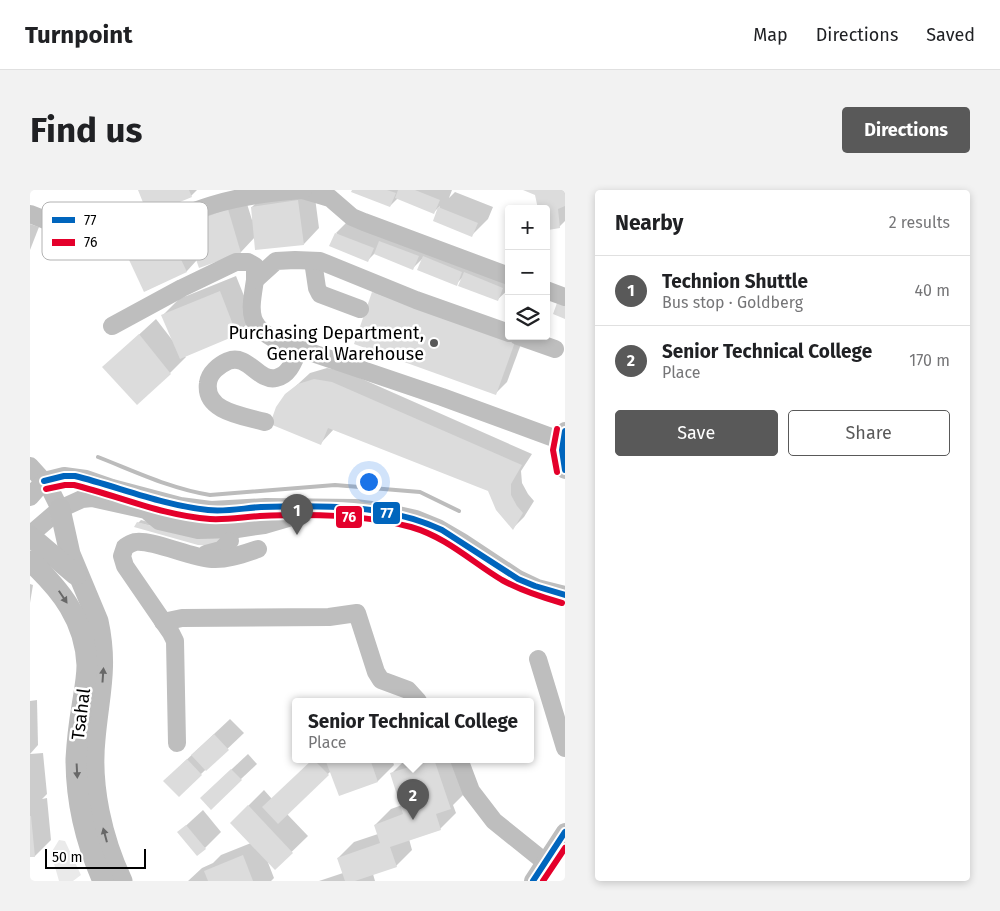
<!DOCTYPE html>
<meta charset="utf-8">
<style>
body{margin:0;font-family:"Fira Sans",sans-serif;background:#f2f2f2;color:#202124}
.controls{position:absolute;right:15px;top:15px;display:grid;overflow:hidden;border-radius:5px;box-shadow:0 2px 8px #0003}
.controls button{width:45px;height:45px;display:grid;place-items:center;padding:0;border:0;border-bottom:1px solid #e0e0e0;background:#fff;color:#202124;font:25px sans-serif}
.scale{position:absolute;left:15px;bottom:12px;width:101px;box-sizing:border-box;padding-left:5px;border:2px solid #000;border-top:0;font-size:14px;line-height:18px;white-space:nowrap;color:#000;-webkit-text-stroke:4px #fff;paint-order:stroke}
.you{position:absolute;left:338px;top:291px;width:18px;height:18px;margin:-12px;border:4px solid #fff;border-radius:50%;background:#1a73e8;box-shadow:0 0 0 8px #1a73e833}
.badge{display:grid;place-items:center;width:32px;height:32px;border-radius:50%;background:#595959;color:#fff;font-size:16px;font-weight:700}
.pin{position:absolute;translate:-50% -41px;filter:drop-shadow(0 1px 2px #0008)}
.pin::after{content:'';position:absolute;top:26px;width:18px;height:15px;background:inherit;clip-path:polygon(0 0,100% 0,50% 100%)}
.popup{position:absolute;left:262px;top:508px;width:242px;height:65px;box-sizing:border-box;display:grid;place-content:center;border-radius:5px;background:#fff;filter:drop-shadow(0 1px 4px #0005);font-size:16px;white-space:nowrap;color:#757577}
.popup b{font-size:19px;color:#202124}
.popup::after{content:'';position:absolute;left:50%;top:100%;margin-left:-10px;border:10px solid transparent;border-top-color:#fff}
.list{margin:0;padding:0;list-style:none}
h2{display:flex;justify-content:space-between;align-items:center;height:65px;margin:0;padding:0 20px;font-size:21px}
h2 small{font-size:16px;font-weight:400;color:#757577}
.list li{display:grid;grid-template-columns:32px 1fr auto;gap:15px;align-items:center;box-sizing:border-box;height:70px;padding:0 20px;border-top:1px solid #e0e0e0}
.list b{display:block;font-size:19px;white-space:nowrap}
.list p{margin:0;font-size:16px;white-space:nowrap;color:#757577}
.list em{font-size:16px;font-style:normal;color:#757577}
.actions{display:flex;gap:10px;padding:15px 20px}
.actions a{flex:1;padding:11px 0;border:1px solid #595959;border-radius:5px;text-align:center;font-size:18px;color:#595959}
.actions .main{background:#595959;color:#fff}
.icon{flex:none;width:28px;height:28px;fill:none;stroke:currentColor;stroke-width:2;stroke-linecap:round;stroke-linejoin:round}
.map{position:relative;flex:none;width:535px;height:691px;overflow:hidden;border-radius:5px}
header{display:flex;align-items:center;gap:30px;box-sizing:border-box;height:70px;padding:0 25px;background:#fff;border-bottom:1px solid #e0e0e0}
header strong{font-size:24px}
nav{display:flex;gap:28px;margin-inline-start:auto;font-size:18px}
.intro{display:flex;align-items:center;justify-content:space-between;box-sizing:border-box;height:120px;padding:0 30px}
h1{margin:0;font-size:35px}
.button{padding:12px 22px;border-radius:5px;background:#595959;color:#fff;font-size:18px;font-weight:700}
main{display:flex;gap:30px;padding:0 30px}
aside{flex:1;background:#fff;border-radius:5px;box-shadow:0 2px 8px #0003}
.map>svg:first-child{display:block}
</style>
<header>
<strong>Turnpoint</strong>
<nav><a>Map</a><a>Directions</a><a>Saved</a></nav>
</header>
<div class="intro"><h1>Find us</h1><a class="button">Directions</a></div>
<main>
<div class="map">
<svg width="535" height="691" viewBox="0 0 535 691">
<rect width="100%" height="100%" fill="#fff"/>
<path fill="#eaeaea" d="M29 650 35 651 51 685 43 691H29L21 663Z"/>
<g fill="#0003">
<path d="M109 0H167L161 6Z"/>
<path d="M284 0 289 38 274 54 225 47 211 62 170 76 167 70 157 81 115 101 95 59 153 24 157 33 172 19 214 4 222 30 223 29 222 17 238 1Z"/>
<path d="M323 0H422L419 8 425 2 463 17 458 29 442 45 404 30 410 16 404 22 368 8 360 16Z"/>
<path d="M497 0H535V31L529 37 507 4Z"/>
<path d="M322 27 479 78V99L467 110 433 87 426 94 394 67 383 78 345 63 338 70 306 43Z"/>
<path d="M0 34 9 37 0 60Z"/>
<path d="M206 86 223 128 207 144 155 166 156 167 140 183 107 213 90 162 126 129 143 151 133 125 149 109Z"/>
<path d="M355 91 494 146 477 192 466 203 343 103Z"/>
<path d="M297 178 314 181 502 264 491 281 492 293 498 304 504 311 494 327 483 338 459 300 304 239 291 253 256 205 280 183Z"/>
<path d="M111 330 164 344 195 345 189 351 108 333Z"/>
<path d="M0 394 3 395 0 413Z"/>
<path d="M7 510 8 555 0 564V511Z"/>
<path d="M200 529 214 543 149 605 151 575Z"/>
<path d="M13 563 17 604 12 609 17 608 21 650 5 666H0V564Z"/>
<path d="M218 564 227 574 211 589 188 592Z"/>
<path d="M284 569H362L364 575 348 591 310 604 301 581 257 624 278 646 245 678 237 670 244 688 241 691H158L172 678 183 673 191 665 221 653 217 617 234 600 242 609Z"/>
<path d="M376 569H425L436 602 423 615 426 623 410 639 379 649 382 660 366 676 343 684 345 691H289L313 683 308 668 324 652 348 644 345 635 361 619 372 615 361 584Z"/>
<path d="M173 620 191 642 175 658 149 642Z"/>
</g>
<g fill="none" stroke-linecap="round" stroke-linejoin="round">
<path stroke="#bcbcbc" stroke-width="4" d="M68 267C104 281 141 299 180 305L305 295 390 302 429 321"/>
</g>
<g fill="#dcdcdc">
<path d="M108 0H159L162 7 118 25Z"/>
<path d="M322 0H357L366 3 360 17 321 2Z"/>
<path d="M368 0H385L410 10 404 24 365 8Z"/>
<path d="M493 0H535V16L528 19 530 38 518 40 516 19H508L505 5Z"/>
<path d="M268 10 274 55 225 60 221 17Z"/>
<path d="M408 17 448 33 442 47 403 31Z"/>
<path d="M198 19 211 63 169 78 154 35Z"/>
<path d="M137 40 157 82 114 102 94 59Z"/>
<path d="M305 43 344 58 338 72 299 56Z"/>
<path d="M349 51 389 66 383 80 344 64Z"/>
<path d="M393 66 432 82 427 96 387 80Z"/>
<path d="M434 82 473 98 468 111 428 96Z"/>
<path d="M190 101 207 145 150 169 131 125Z"/>
<path d="M342 102 485 152 466 205 324 154Z"/>
<path d="M527 113 535 115V129L523 124Z"/>
<path d="M109 144 141 184 107 215 72 177Z"/>
<path d="M284 189 302 192 492 275 481 294V305L487 316 493 323 483 340 466 320 458 301 298 238 291 255 240 234 246 217 255 204 268 194Z"/>
<path d="M107 332 156 345 189 346 190 349 184 356 168 355 104 337Z"/>
<path d="M184 544 199 560 176 581 161 565Z"/>
<path d="M157 569 172 585 149 607 133 591Z"/>
<path d="M283 569 299 585 248 634 232 617Z"/>
<path d="M295 569H340L348 592 309 606Z"/>
<path d="M404 569 421 619 406 624 411 640 360 657 367 677 325 691H315L307 668 350 653 344 635 373 624 360 583Z"/>
<path d="M201 579 212 590 181 620 170 608Z"/>
<path d="M218 615 263 663 245 680 200 633Z"/>
<path d="M0 626H1L5 667H0Z"/>
<path d="M156 635 176 659 167 666 147 642Z"/>
<path d="M213 665 223 691H178L174 681Z"/>
</g>
<g fill="none" stroke-linecap="round" stroke-linejoin="round">
<g stroke="#bebebe" stroke-width="18">
<path d="M273 0 300 8 322 27 334 32 479 86"/>
<path d="M0 24 18 31"/>
<path d="M77 59C111 44 146 26 182 15 212 6 242 2 273 0"/>
<path d="M283 71 287 98 290 104 330 119"/>
<path d="M225 90C220 123 216 136 250 152L412 207 532 251"/>
<path d="M516 100 535 107"/>
<path d="M82 136 152 98 206 72H218L225 76V90L246 71 265 70 290 71 386 110 479 143"/>
<path d="M488 146 525 159"/>
<path d="M235 232C214 226 174 222 178 193 179 183 189 175 198 171 218 163 228 192 246 188 260 185 264 170 269 159"/>
<path d="M535 241C531 255 531 266 535 280"/>
<path d="M0 276 19 297 30 319"/>
<path d="M0 307 14 291 34 286 56 289 82 298 150 316 181 320 236 317 325 318 350 321 386 329 408 338 432 352 488 389 507 398 535 405"/>
<path d="M0 345 30 319 52 309 62 308 116 320 129 331 168 340 207 339 234 335 275 323"/>
<path d="M176 364 191 360 200 351"/>
<path d="M133 432 152 428 299 427 327 423 346 482 351 490 378 500 388 511"/>
<path d="M508 469 535 558"/>
<path d="M147 553 145 451 141 443 95 376 92 366 95 357C98 355 101 353 105 352 122 349 161 368 182 369 197 370 213 364 228 359"/>
<path d="M429 569 441 601 464 631 515 672"/>
<path d="M503 691 535 642"/>
</g>
<g stroke="#bdbdbd" stroke-width="21">
<path d="M30 319 40 364 68 431C78 477 69 504 65 549 60 596 72 648 92 691"/>
<path d="M0 346 46 385"/>
<path d="M0 371C31 400 55 430 57 475 57 488 54 503 52 516 49 534 47 551 46 569 46 611 56 653 73 691"/>
</g>
<g stroke="#fff" stroke-width="10">
<g id="bus-1">
<path d="M535 241 532 260 535 280"/>
<path d="M14 291 34 286H45C89 297 132 315 178 320 196 322 214 318 231 317 291 315 357 314 412 340L488 389 505 396 535 405"/>
<path d="M503 691 535 642"/>
</g>
</g>
<g stroke="#fff" stroke-width="10">
<g id="bus-2">
<path d="M527 239 523 260 527 282"/>
<path d="M16 299 35 295H44C89 306 134 326 180 329 197 330 213 327 230 326 279 324 333 324 381 337 416 347 442 372 472 390 492 401 511 407 532 413"/>
<path d="M513 691 535 658"/>
</g>
</g>
<use href="#bus-1" stroke="#0065bd" stroke-width="6"/>
<use href="#bus-2" stroke="#e4002b" stroke-width="6"/>
</g>
<defs><path id="oneway-solid" d="M-6-.8H1V-3.2L6.5 0L1 3.2V.8H-6Z" transform="scale(1.25)"/></defs>
<g fill="#686868">
<use href="#oneway-solid" transform="translate(33 407) rotate(56)"/>
<use href="#oneway-solid" transform="translate(73 485) rotate(-86)"/>
<use href="#oneway-solid" transform="translate(47 581) rotate(87)"/>
<use href="#oneway-solid" transform="translate(75 645) rotate(-105)"/>
</g>
<circle fill="#595959" stroke="#fff" stroke-width="2" cx="404" cy="153" r="5"/>
<g text-anchor="middle" stroke-width="5" stroke-linejoin="round" paint-order="stroke">
<g font-size="18" fill="#000" stroke="#fff" text-anchor="end">
<text x="394" y="149">Purchasing Department,<tspan x="394" dy="21">General Warehouse</tspan></text>
</g>
<g font-size="18" fill="#000" stroke="#fff">
<text transform="translate(51 524) rotate(-83)" y="6">Tsahal</text>
</g>
</g>
<rect x="12" y="12" width="166" height="58" rx="8" fill="#fff" stroke="#b2b2b2" stroke-width="1"/>
<rect x="22" y="27" width="23" height="6" fill="#0065bd"/>
<rect x="22" y="49" width="23" height="7" fill="#e4002b"/>
<g font-size="14" fill="#000">
<text x="54" y="35">77</text>
<text x="54" y="57">76</text>
</g>
<g stroke="#fff" stroke-width="2">
<rect x="342" y="311" width="29" height="24" rx="5" fill="#0065bd"/>
<rect x="305" y="315" width="28" height="24" rx="5" fill="#e4002b"/>
</g>
<g font-size="14" text-anchor="middle" font-weight="bold" fill="#fff">
<text x="357" y="328">77</text>
<text x="319" y="332">76</text>
</g>
</svg>
<div class="controls">
<button>+</button>
<button>−</button>
<button><svg class="icon" aria-label="layers" viewBox="0 0 24 24"><path d="M12 4l9 5-9 5-9-5zM3 14l9 5 9-5"/></svg></button>
</div>
<div class="scale">50 m</div>
<div class="you"></div>
<div class="pin badge" style="left:267px;top:345px">1</div>
<div class="pin badge" style="left:383px;top:630px">2</div>
<div class="popup"><b>Senior Technical College</b>Place</div>
</div>
<aside>
<h2>Nearby<small>2 results</small></h2>
<ul class="list">
<li><span class="badge">1</span><div><b>Technion Shuttle</b><p>Bus stop · Goldberg</p></div><em>40 m</em></li>
<li><span class="badge">2</span><div><b>Senior Technical College</b><p>Place</p></div><em>170 m</em></li>
</ul>
<div class="actions"><a class="main">Save</a><a>Share</a></div>
</aside>
</main>
